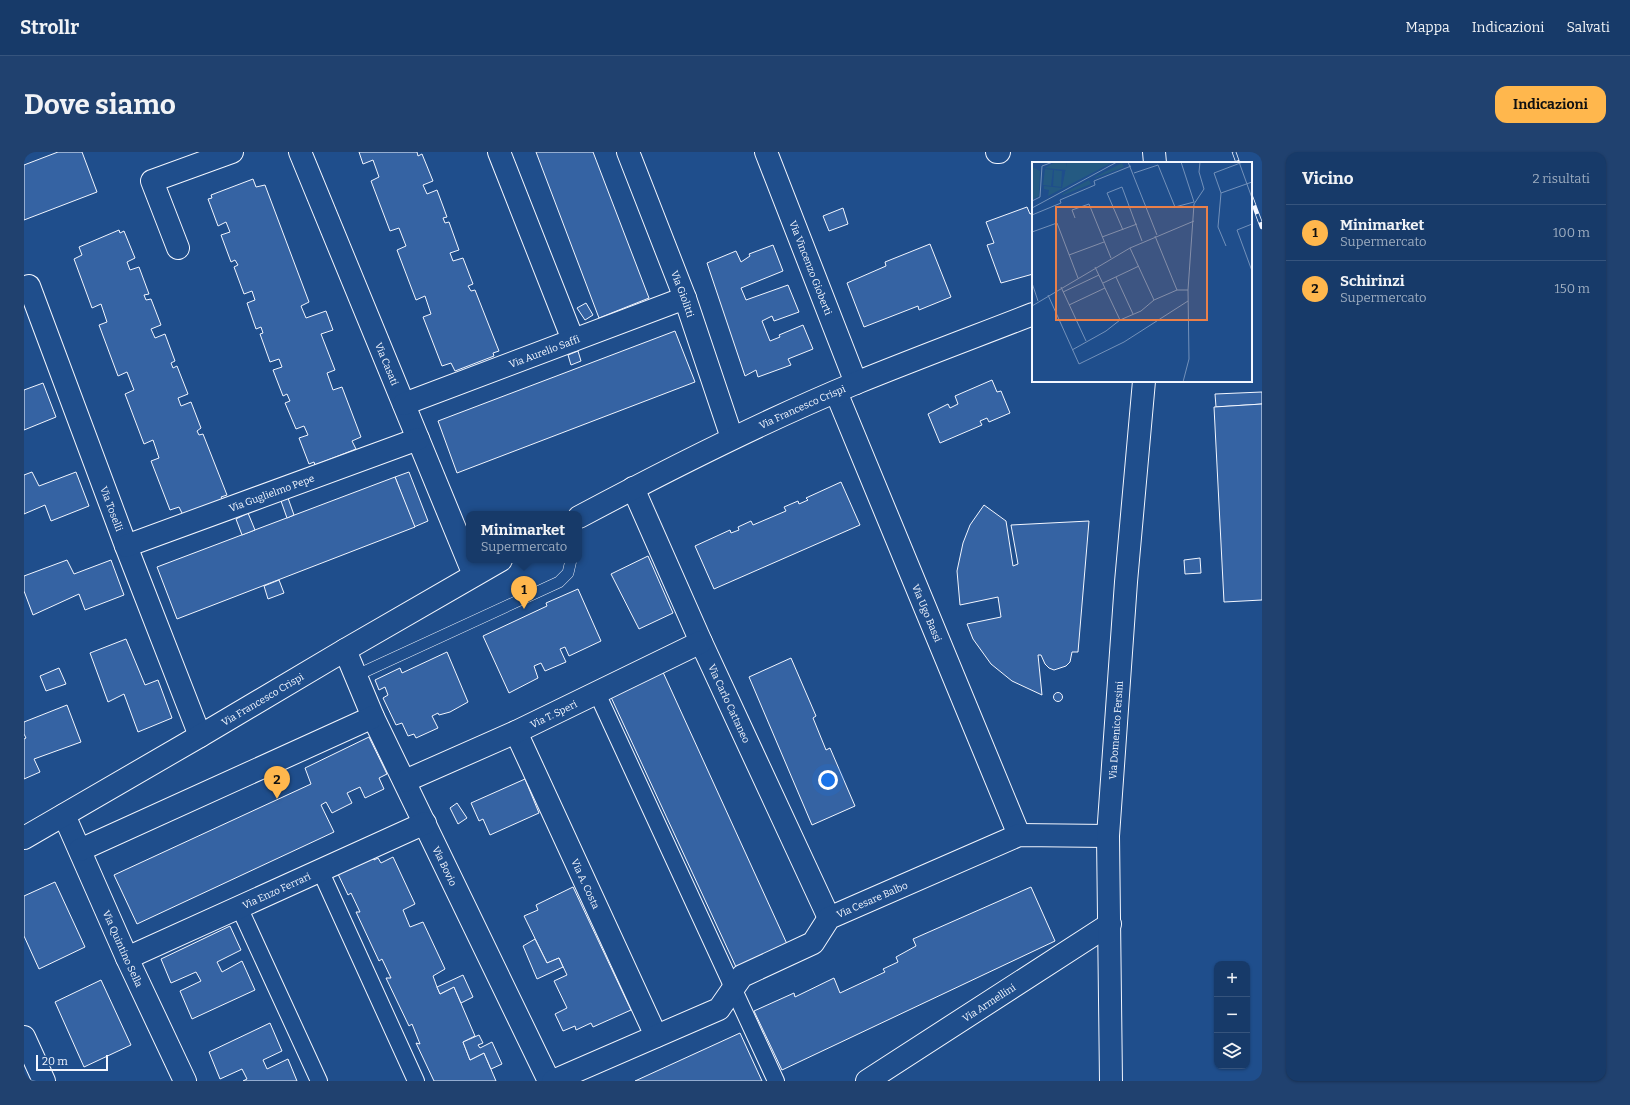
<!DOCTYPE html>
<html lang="it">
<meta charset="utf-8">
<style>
body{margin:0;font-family:Bitter,serif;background:#20416f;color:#f1f3f6}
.controls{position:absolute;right:12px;bottom:12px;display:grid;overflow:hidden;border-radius:8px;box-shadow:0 1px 3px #0004}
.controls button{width:36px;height:36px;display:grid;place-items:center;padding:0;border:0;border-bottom:1px solid #36547d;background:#173a69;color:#f1f3f6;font:20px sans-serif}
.scale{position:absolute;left:12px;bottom:10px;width:72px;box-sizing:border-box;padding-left:4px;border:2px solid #f2f6ff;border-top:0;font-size:11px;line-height:14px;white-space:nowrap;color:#f2f6ff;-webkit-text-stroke:3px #1f4e8c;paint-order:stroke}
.you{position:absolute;left:804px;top:628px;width:14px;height:14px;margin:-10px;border:3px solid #fff;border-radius:50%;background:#1a73e8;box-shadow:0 0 0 6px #1a73e833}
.badge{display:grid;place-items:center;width:26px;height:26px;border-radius:50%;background:#ffb74d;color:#111;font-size:13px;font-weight:700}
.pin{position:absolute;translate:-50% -33px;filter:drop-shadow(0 1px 2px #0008)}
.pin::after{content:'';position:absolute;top:21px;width:14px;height:12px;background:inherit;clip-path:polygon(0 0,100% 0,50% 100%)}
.popup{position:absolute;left:442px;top:359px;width:116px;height:52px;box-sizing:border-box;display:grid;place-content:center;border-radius:8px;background:#173a69;filter:drop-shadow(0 1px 3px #0005);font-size:13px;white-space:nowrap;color:#9eadc0}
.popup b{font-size:15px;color:#f1f3f6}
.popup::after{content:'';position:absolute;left:50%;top:100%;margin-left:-8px;border:8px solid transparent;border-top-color:#173a69}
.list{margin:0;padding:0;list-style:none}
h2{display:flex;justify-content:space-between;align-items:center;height:52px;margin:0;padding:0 16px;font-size:17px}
h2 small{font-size:13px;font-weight:400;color:#9eadc0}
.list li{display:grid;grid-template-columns:26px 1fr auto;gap:12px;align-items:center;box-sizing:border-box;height:56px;padding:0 16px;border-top:1px solid #36547d}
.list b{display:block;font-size:15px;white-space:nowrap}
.list p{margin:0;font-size:13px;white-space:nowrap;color:#9eadc0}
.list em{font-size:13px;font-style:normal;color:#9eadc0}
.icon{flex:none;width:22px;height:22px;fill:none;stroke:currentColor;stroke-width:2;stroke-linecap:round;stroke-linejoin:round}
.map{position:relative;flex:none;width:1238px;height:929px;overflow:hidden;border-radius:12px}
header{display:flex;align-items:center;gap:24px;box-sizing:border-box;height:56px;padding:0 20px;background:#173a69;border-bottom:1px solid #36547d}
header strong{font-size:19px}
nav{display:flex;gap:22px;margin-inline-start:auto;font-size:14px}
.intro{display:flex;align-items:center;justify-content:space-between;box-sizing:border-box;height:96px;padding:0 24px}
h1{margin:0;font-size:28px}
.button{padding:10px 18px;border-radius:12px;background:#ffb74d;color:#111;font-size:14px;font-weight:700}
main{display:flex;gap:24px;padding:0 24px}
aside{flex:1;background:#173a69;border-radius:12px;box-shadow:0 1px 3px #0004}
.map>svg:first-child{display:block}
</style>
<header>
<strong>Strollr</strong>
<nav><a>Mappa</a><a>Indicazioni</a><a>Salvati</a></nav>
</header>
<div class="intro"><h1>Dove siamo</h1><a class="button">Indicazioni</a></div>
<main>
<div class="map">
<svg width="1238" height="929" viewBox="0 0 1238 929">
<rect width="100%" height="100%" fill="#1f4e8c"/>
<g fill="#3563a3" stroke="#f2f6ff">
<path d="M34 0H58L73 40 0 68V13Z"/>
<path d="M335 0H393L394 4 398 2 409 29 399 33 403 42 413 38 423 65 419 66 421 71 425 70 435 98 426 101 429 109 439 106 449 132 444 134 447 139 451 138 475 199 469 201 470 204 431 219 427 211 418 214 399 165 407 162 401 144 392 148 373 98 382 94 375 76 366 79 347 29 355 25 349 8 339 12Z"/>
<path d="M512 0H569L625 146 575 166Z"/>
<path d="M229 27 232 35 241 33 285 150 277 154 282 166 302 159 309 178 297 182 311 218 303 221 309 238 318 235 337 285 328 289 332 297 291 313 290 310 285 312 275 286 284 283 280 274 272 277 261 251 266 249 263 242 259 244 249 218 258 215 255 207 246 210 236 182 239 181 237 175 232 177 223 151 231 148 228 139 220 142 210 115 214 113 211 108 207 110 197 83 206 80 202 70 194 74 184 47 188 46 187 43Z"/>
<path d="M1003 55 1006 62 1009 61V122L977 131 963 93 970 91 962 70Z"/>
<path d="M819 56 824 72 805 79 799 64Z"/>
<path d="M95 78 96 81 100 79 111 106 103 110 106 118 115 115 125 142 120 143 122 148 127 147 137 173 127 177 131 186 141 182 151 209 147 211 149 216 153 214 164 242 154 246 157 254 167 250 177 276 173 279 175 283 179 282 203 343 197 345 199 348 159 363 155 355 146 358 127 309 135 306 129 288 120 292 101 242 110 238 103 220 94 224 75 173 83 170 77 152 68 156 50 107 58 103 55 95Z"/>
<path d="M906 92 927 145 895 158 894 154 840 175 823 131 862 114 861 110Z"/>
<path d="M749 93 759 119 717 136 722 148 764 133 775 160 750 169 748 164 738 169 746 189 756 185 755 183 779 173 789 197 764 207 767 213 734 225 732 218 721 224 683 111 712 99 717 110 726 104 725 102Z"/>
<path d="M562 151 569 163 561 168 553 156Z"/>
<path d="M651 179 671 230 433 321 414 269Z"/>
<path d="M554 199 557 209 547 213 544 203Z"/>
<path d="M968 228 973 240 977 239 986 261 965 270 963 266 956 269 958 273 916 291 904 262 924 252 926 256 934 252 931 244Z"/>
<path d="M19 231 32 265 0 278V238Z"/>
<path d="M1238 240V252L1192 255 1191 242Z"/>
<path d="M1238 252V448L1200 450 1190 255Z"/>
<path d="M8 320 15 334 52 320 65 354 27 369 21 353 0 362V323Z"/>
<path d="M385 320 404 369 390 375 371 325Z"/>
<path d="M371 325 391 375 153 467 133 415Z"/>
<path d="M817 330 836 373 690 437 671 394 706 378 707 381 715 378 714 375 727 369 729 373 762 359 760 355 774 349 775 352 784 348 782 346Z"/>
<path d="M264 346 270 363 263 366 257 349Z"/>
<path d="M960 353 982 369 989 414 994 412 987 373 1065 369 1054 500H1048L1046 510 1042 514 1030 518 1025 516 1021 512 1017 503H1014L1018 543 988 529 967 512 949 487 943 472 977 465 974 445 936 453 933 419 939 391 946 373Z"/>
<path d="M224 361 231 378 218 383 212 367Z"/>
<path d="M624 404 649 461 615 477 587 422Z"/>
<path d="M1176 406 1177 421 1161 422 1160 408Z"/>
<path d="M43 408 50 422 87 408 100 443 61 458 55 442 9 463 0 439V424Z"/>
<path d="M255 428 260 441 244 447 240 434Z"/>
<path d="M554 437 577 489 545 504 541 495 536 497 542 510 521 519 517 511 510 514 514 526 485 541 459 484 523 454 522 451Z"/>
<path d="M102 487 121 533 134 528 148 566 114 580 100 542 84 550 66 501Z"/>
<path d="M423 500 444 550 426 560 415 563 414 561 408 564 414 576 392 586 390 582 384 584 378 571 372 573 359 546 364 543 361 535 355 538 351 528 376 516 378 521Z"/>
<path d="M767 506 792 564 789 566 802 598 806 596 831 654 788 673 725 525Z"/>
<path d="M35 516 42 532 22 539 16 524Z"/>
<path d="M638 518 763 792 712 815 586 543Z"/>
<circle cx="1034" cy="545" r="4.5"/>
<path d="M43 553 57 590 10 607 16 620 0 627V587L2 586 0 582V570Z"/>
<path d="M345 585 363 622 355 626 360 637 341 646 336 635 323 641 328 651 308 661 302 650 297 653 310 680 113 772 90 723 287 632 281 616Z"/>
<path d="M501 627 515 661 466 683 459 667 455 669 447 651Z"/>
<path d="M433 651 443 666 434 672 426 656Z"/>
<path d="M348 704 350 708 354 706 357 711 369 705 391 752 379 758 386 775 399 770 421 817 409 824 413 835 416 842 430 835 451 884 439 890 446 908 460 901 472 929H410L392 891 396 892 388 872 385 874 362 826H367L358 807 355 809 332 760H336L327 741 324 743 313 720Z"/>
<path d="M31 730 61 795 15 817 0 784V744Z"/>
<path d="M549 735 607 858 569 875 567 871 552 878 551 874 539 879 531 862 543 856 530 829 543 823 535 806 523 811 500 764 514 758 512 753Z"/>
<path d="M1007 735 1031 789 758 918 730 859 770 841 771 845 810 826 816 841 861 820 859 817 874 810 872 805 892 794 889 787Z"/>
<path d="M206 774 217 798 193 810 198 820 218 809 231 838 168 867 156 839 177 829 172 820 147 831 137 807Z"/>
<path d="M511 787 523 811 535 806 539 815 513 827 499 794Z"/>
<path d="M439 823 449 845 437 851 430 835 416 842 413 835Z"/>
<path d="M77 828 107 893 60 915 31 850Z"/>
<path d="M246 871 258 899 239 908 243 917 264 907 273 929H219L223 927 218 917 196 927 185 900Z"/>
<path d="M716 881 738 929H611Z"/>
<path d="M455 883 459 891 454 893 456 896 468 890 478 912 467 917 460 901 446 908 439 890Z"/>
</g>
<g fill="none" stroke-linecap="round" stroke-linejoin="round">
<g stroke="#f2f6ff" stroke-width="12">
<path id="service" d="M331 524 535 430 544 421 547 408"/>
</g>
<g stroke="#f2f6ff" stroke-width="18">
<g id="pedestrian">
<path d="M573 541 752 929"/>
<path d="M296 718 392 929"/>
<path d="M215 755 295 929"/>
</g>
</g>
<g stroke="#f2f6ff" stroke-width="24">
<g id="minor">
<path id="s1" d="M276 0 450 423"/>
<path d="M475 0 549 188"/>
<path id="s2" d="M604 0 661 146 708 286"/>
<path id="s3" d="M742 0 832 231"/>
<path d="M973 0H975"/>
<path d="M154 96 128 29 208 0"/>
<path id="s4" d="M0 136 5 134 102 394 176 584"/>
<path id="s5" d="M812 240 995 683"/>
<path id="s6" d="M380 252 661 146"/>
<path id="s7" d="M609 336 677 490 805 766"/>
<path id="s8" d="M555 365C645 317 737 270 832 231 891 207 950 185 1009 162"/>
<path id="s9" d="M102 394 394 287"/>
<path id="s10" d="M321 498 349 565 525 929"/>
<path id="s11" d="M492 580 632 884"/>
<path id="s12" d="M381 629 492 580 677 490"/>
<path id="s13" d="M40 663 103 806 161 929"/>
<path id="s14" d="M0 686 176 584 321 498 477 408"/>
<path d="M56 698 349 565"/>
<path id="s15" d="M103 806 401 671"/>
<path d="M0 885 20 929"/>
<path id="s16" d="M529 929 695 857 718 824 789 791 805 766 995 683 1084 684"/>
<path id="s17" d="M843 929 1086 772"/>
</g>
</g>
<g stroke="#f2f6ff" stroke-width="24">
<g id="secondary">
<path d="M1130 0 1131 11"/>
<path id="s18" d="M1087 929 1084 684 1102 430 1120 229"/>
</g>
</g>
<use href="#service" stroke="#1f4e8c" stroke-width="11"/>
<use href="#pedestrian" stroke="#1f4e8c" stroke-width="16"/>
<use href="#minor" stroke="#1f4e8c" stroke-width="22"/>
<use href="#secondary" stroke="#1f4e8c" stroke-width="22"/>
<g stroke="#f2f6ff" stroke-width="4.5">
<g id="rail">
<path d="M1210 0 1214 11"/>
<path d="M1227 45 1238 75"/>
</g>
</g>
<use href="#rail" stroke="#1f4e8c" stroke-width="3" stroke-dasharray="9" stroke-linecap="butt"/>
</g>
<g text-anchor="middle" stroke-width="3" stroke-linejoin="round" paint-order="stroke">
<g font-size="10" fill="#f2f6ff" stroke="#1f4e8c">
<text dy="4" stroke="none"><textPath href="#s3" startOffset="124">Via Vincenzo Gioberti</textPath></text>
<text dy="4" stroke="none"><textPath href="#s2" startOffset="152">Via Giolitti</textPath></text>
<text dy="4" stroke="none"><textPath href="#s6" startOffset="150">Via Aurelio Saffi</textPath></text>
<text dy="4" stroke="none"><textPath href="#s1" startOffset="229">Via Casati</textPath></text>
<text dy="4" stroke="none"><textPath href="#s8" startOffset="249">Via Francesco Crispi</textPath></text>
<text dy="4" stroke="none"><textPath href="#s9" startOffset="155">Via Guglielmo Pepe</textPath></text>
<text dy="4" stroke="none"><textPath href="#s4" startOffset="243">Via Toselli</textPath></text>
<text dy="4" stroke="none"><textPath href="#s5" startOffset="239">Via Ugo Bassi</textPath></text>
<text dy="4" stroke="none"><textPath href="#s14" startOffset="276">Via Francesco Crispi</textPath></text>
<text dy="4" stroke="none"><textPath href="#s7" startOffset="236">Via Carlo Cattaneo</textPath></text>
<text dy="4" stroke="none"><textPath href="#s12" startOffset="163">Via T. Speri</textPath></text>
<text dy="4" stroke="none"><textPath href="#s18" startOffset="351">Via Domenico Fersini</textPath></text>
<text dy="4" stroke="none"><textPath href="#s10" startOffset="238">Via Bovio</textPath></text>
<text dy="4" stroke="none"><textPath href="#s11" startOffset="167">Via A. Costa</textPath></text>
<text dy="4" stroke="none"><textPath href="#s15" startOffset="164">Via Enzo Ferrari</textPath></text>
<text dy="4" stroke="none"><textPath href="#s16" startOffset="376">Via Cesare Balbo</textPath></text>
<text dy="4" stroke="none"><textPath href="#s13" startOffset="146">Via Quintino Sella</textPath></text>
<text dy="4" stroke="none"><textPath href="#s17" startOffset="145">Via Armellini</textPath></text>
</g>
</g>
<g transform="translate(1008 10)">
<rect width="220" height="220" fill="#1f4e8c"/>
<path d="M23 0H34V8L13 6ZM35 0 53 1 81 0 16 34 17 28 12 27V24L30 26ZM90 1 92 5 63 16V15ZM0 5 8 9 7 34 0 38ZM13 7 21 8 19 24 11 23ZM22 8 30 9 29 25 21 24ZM57 18 59 22 31 33 30 32Z" fill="#245a82"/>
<path fill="none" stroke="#7391ba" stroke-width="1" d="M96 0 125 73M207 0 220 36M102 11 126 3 143 45 162 40 149 0M189 31 220 20M0 39 8 35 10 4 21 0M0 46 85 0M0 53 29 41 28 38 63 23 62 19 99 4M43 56 40 48 57 42 79 96M220 62 205 68 220 109M91 68 75 31 90 25 110 79M0 70 25 61 46 116M123 74 145 128M70 75 105 62M194 84 186 65 189 31 182 11 211 0M98 86 122 138M37 93 72 80M63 105 88 158M84 115 101 152M0 121 6 139M71 121 107 104M29 125 54 179M31 130 67 113M16 133 47 202 92 180 156 139M37 143 73 126M0 144 98 86 162 59M40 188 74 169 88 158 109 149 122 138 145 128H156M151 220 157 197 156 128 162 42 172 27 167 10 168 0"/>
<path fill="#ea8049" fill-opacity="0.15" stroke="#ea8049" stroke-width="2" d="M24 45H175V158H24Z"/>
<rect width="220" height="220" fill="none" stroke="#f2f6ff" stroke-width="2"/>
</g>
</svg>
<div class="controls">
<button>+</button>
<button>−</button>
<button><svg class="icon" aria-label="layers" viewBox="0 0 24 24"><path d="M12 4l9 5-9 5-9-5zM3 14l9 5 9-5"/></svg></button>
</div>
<div class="scale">20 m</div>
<div class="you"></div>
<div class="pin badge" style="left:500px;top:457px">1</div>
<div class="popup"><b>Minimarket</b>Supermercato</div>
<div class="pin badge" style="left:253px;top:647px">2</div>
</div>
<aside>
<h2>Vicino<small>2 risultati</small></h2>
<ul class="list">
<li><span class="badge">1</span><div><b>Minimarket</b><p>Supermercato</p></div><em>100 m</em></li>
<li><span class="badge">2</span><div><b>Schirinzi</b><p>Supermercato</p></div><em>150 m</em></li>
</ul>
</aside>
</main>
